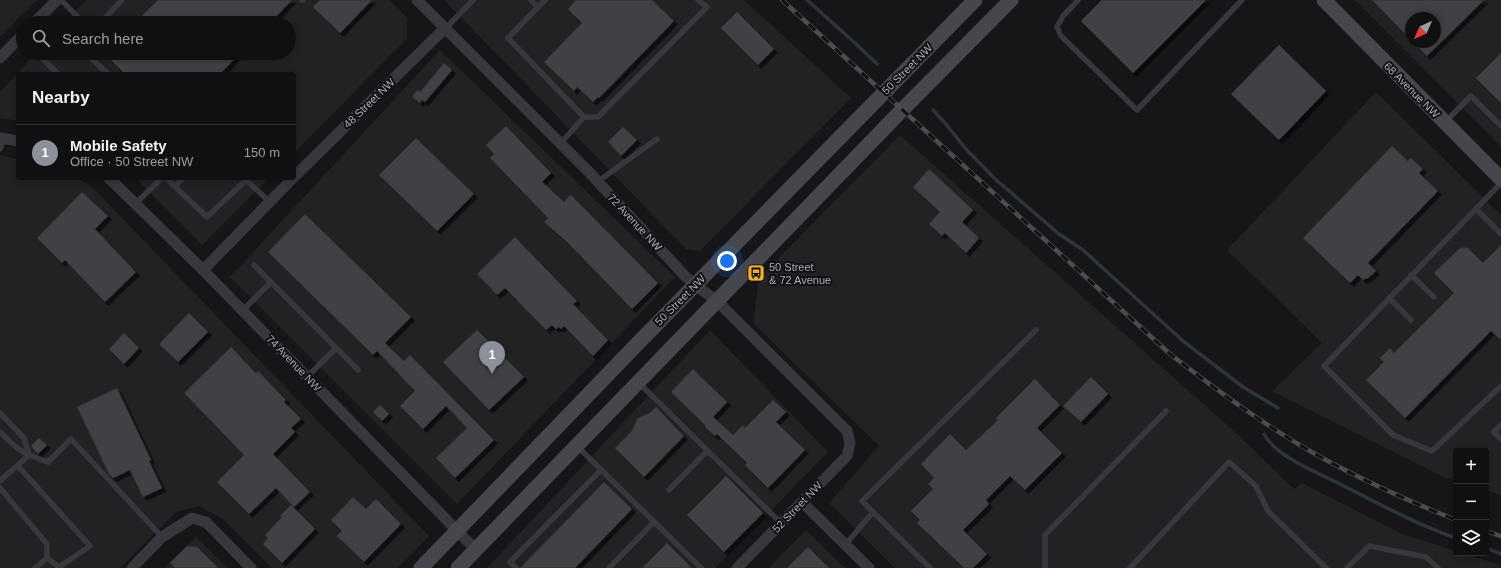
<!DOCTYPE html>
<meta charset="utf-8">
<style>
body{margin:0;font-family:Helvetica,sans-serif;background:#1e1e20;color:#f1f3f6}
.controls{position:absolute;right:12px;bottom:12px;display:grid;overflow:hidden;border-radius:4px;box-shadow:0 2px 6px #0003}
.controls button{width:36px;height:36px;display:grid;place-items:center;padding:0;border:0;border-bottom:1px solid #303032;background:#101012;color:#f1f3f6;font:20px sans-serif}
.compass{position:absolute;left:1405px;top:12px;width:36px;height:36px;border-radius:50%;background:#101012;box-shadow:0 2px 6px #0003;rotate:225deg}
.you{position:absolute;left:727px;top:261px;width:14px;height:14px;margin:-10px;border:3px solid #fff;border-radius:50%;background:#1a73e8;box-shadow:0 0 0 6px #1a73e833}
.badge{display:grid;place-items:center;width:26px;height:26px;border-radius:50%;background:#8c9099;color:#fff;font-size:13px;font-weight:700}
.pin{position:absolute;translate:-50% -33px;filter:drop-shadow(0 1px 2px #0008)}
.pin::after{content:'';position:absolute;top:21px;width:14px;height:12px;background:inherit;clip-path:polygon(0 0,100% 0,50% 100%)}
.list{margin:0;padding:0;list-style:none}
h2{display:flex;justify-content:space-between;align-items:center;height:52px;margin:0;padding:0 16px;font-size:17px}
h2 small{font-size:13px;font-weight:400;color:#9c9d9f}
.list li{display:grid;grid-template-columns:26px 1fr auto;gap:12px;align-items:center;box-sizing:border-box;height:56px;padding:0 16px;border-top:1px solid #303032}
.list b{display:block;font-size:15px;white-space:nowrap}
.list p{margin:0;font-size:13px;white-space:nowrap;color:#9c9d9f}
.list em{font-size:13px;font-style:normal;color:#9c9d9f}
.icon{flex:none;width:22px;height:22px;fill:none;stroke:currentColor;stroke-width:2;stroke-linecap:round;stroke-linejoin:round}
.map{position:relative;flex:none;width:1501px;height:568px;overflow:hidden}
.search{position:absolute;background:#101012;box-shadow:0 2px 6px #0003;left:16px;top:16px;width:280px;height:44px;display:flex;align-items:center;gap:10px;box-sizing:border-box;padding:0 14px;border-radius:22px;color:#9c9d9f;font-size:15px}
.panel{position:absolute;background:#101012;box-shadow:0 2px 6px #0003;left:16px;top:72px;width:280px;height:108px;border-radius:4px}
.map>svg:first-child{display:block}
</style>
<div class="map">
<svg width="1501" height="568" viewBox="0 0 1501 568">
<defs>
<filter id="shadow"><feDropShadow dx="3.5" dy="3.5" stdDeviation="0" flood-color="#0009"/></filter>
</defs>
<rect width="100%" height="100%" fill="#161618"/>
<g fill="#222225" fill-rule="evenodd">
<path d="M0 0H37L0 37Z"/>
<path d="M86 0H390L407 18V39L294 153V74H18V121L0 118V92L36 53H289V23H64Z"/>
<path d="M444 0H744L851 98 700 251 686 249Z"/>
<path d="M1355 0H1501V147ZM1411 18H1435V42H1411Z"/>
<path d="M440 50 675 277 457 504 230 277Z"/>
<path d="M1376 92 1501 215V495L1486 490V451H1456V481L1444 477 1272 391 1322 343 1227 250Z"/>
<path d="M900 135 1235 432 1294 489 1302 483 1402 534 1456 551V553H1462L1501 565V568H895L829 503 879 446 753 323 759 278Z"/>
<path d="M0 155 18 159V178H77L86 183 99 194 429 536 398 568H272L224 520 199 506 176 512 120 568H0Z"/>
<path d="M136 178H269L202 245Z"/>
<path d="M710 330 828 452 715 568H487Z"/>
<path d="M806 530 845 568H769Z"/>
<path d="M196 537 227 568H164Z"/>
</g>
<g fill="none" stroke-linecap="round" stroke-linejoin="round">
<g stroke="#2c353c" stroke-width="3.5">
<path d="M807 0 855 43 877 64"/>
<path d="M933 110 945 123 965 148 994 178 1059 234 1083 250 1183 341 1243 387 1278 408"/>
<path d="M1264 434C1276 457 1317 472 1340 484 1378 503 1415 524 1456 538"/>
<path d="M1486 548 1501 554"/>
</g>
</g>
<g fill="#404145" stroke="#303034" filter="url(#shadow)">
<path d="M158 0H292L270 23H135Z"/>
<path d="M320 0H372L340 33 313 7Z"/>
<path d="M576 0H652L674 21 599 98 598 97 593 102 577 87 574 91 544 62 582 23 568 9Z"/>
<path d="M1102 0H1206L1133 73 1081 21Z"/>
<path d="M1372 0H1484L1427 56 1413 42H1435V18H1411V40Z"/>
<path d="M737 12 774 49 758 65 721 28Z"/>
<path d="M1279 45 1326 91 1279 140 1231 94Z"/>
<path d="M104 53H240L220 74H125Z"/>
<path d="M1501 53V103L1476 78Z"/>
<path d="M444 63 452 70 425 102 422 100 420 103 412 97 417 90 420 92Z"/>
<path d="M506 126 551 173 542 182 564 202 571 195 658 283 632 309 567 242 544 222 548 218 490 158 494 154 486 145Z"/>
<path d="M623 127 637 140 621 156 608 142Z"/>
<path d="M416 138 474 194 437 231 379 175Z"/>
<path d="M1392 146 1408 161 1411 158 1423 169 1419 173 1438 191 1368 263 1376 271 1367 279 1366 278 1363 280 1358 275 1350 283 1303 238Z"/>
<path d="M929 169 973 210 962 222 979 238 966 253 945 233 942 236 929 224 940 212 913 187Z"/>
<path d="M82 192 108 216 95 229 136 272 105 302 65 260 62 263 37 238Z"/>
<path d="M305 214 411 317 385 343 404 361 410 355 494 440 455 478 436 458 467 428 446 406 423 429 400 406 415 391 377 351 373 355 268 252Z"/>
<path d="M515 237 577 301 573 304 608 340 593 356 564 326 561 329 559 327 556 329 552 325 546 330 505 288 497 295 477 274Z"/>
<path d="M1501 245V340L1491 331 1405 418 1366 380 1384 362 1380 358 1390 348 1394 353 1454 293 1434 273 1460 248H1468L1483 263Z"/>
<path d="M189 313 208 332 178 362 159 344Z"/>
<path d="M477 330 524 377 489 410 443 362Z"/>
<path d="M124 333 139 348 124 364 109 349Z"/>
<path d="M231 347 256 373 258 371 286 400 284 402 301 419 291 428 295 432 273 454 310 492 294 507 276 488 249 514 217 482 244 455 184 393Z"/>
<path d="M693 369 727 402 713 417 733 435 743 425 745 428 773 400 786 412 776 422 805 450 768 488 745 465 747 463 717 434 715 436 705 427 706 426 671 392Z"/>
<path d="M1091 377 1108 394 1081 422 1063 406Z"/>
<path d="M1035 379 1060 405 1037 428 1062 453 1025 490 1010 476 986 500 989 504 963 530 987 554 973 568H964L917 523 920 520 911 511 933 489 928 484 934 478 921 464 950 434 966 450 998 420 996 418Z"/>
<path d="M117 388 151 460 149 461 162 488 143 497 130 470 113 478 109 474 77 407Z"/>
<path d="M380 405 389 414 382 421 373 412Z"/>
<path d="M656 407 684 436 644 477 615 448 632 431 637 419 642 416 650 413Z"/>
<path d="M39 438 47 445 38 454 31 446Z"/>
<path d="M726 476 763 513 724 552 687 515Z"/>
<path d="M604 482 632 509 575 568H520Z"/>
<path d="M353 497 366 509 376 499 401 524 364 562 337 536 342 531 331 520Z"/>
<path d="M291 505 315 529 282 563 263 544 268 538 265 535 282 517 280 516Z"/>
<path d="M667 543 692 568H642Z"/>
<path d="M187 546 197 547 218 568H175L170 563Z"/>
<path d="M808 547 829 568H787Z"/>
</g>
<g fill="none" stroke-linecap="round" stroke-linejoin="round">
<g stroke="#37383d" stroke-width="5.5">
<path d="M61 0 84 23"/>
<path d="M302 0H303"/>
<path d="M531 0 538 7 545 0"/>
<path d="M1078 0 1063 16 1057 27 1061 36 1137 110 1242 0"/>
<path d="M538 7 508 38 584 117"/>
<path d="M100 23 122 0"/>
<path d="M445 29 473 0"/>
<path d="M37 53 58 74"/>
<path d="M86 53 108 74"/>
<path d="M42 58 46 53"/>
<path d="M1445 122 1471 96 1501 126"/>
<path d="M560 144 584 117H598L707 7 698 0"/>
<path d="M0 149 4 139"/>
<path d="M166 178 207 217 246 180 245 178"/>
<path d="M246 180 270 202"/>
<path d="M597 182 657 139"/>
<path d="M1501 183 1324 366 1393 435 1432 451 1501 386"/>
<path d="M175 186 183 178"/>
<path d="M136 203 162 178"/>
<path d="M1476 209 1501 234"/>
<path d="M254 265 358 370"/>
<path d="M1411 275 1434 297"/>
<path d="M1389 298 1411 320"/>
<path d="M243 310 271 282"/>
<path d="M307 377 336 348"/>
<path d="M639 383 781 523"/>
<path d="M0 413 24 438 29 455"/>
<path d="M1501 425 1494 432 1501 439"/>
<path d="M0 432 17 448 29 455"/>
<path d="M577 446 701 568"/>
<path d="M18 466 90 546 59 567 47 558 35 568"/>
<path d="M0 481 29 455 48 462 71 439 162 537"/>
<path d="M0 488 47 544V558"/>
<path d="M669 490 707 451"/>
<path d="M873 512 862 501 1036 330"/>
<path d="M845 545 873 512 930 568"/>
<path d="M516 568 510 562 601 470"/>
<path d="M609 568 654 522"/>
<path d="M1045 568V535L1166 411"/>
<path d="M1130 568 1229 462 1256 486 1268 511 1326 568"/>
<path d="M1347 568 1369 546 1426 557 1438 568"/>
</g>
<g stroke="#37383d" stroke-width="11">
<path d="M417 0 588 171 685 276 695 285 717 301 847 431 850 443 847 456 737 568"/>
<path d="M34 23 57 0"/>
<path d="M0 58 23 34"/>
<path d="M0 138 18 141"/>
<path d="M294 177 444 29"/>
<path d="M109 178 203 270 476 550"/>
<path d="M203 270 293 178"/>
<path d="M802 502 869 568"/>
<path d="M132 568 162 537 192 518 206 522 251 568"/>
</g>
<g stroke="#45474d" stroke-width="15">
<path d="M1324 0 1501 179"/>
<path d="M421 568 641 340 975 0"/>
<path d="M458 568 902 110 1011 0"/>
</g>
<g stroke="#4a4c52" stroke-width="4.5">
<g id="rail">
<path d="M782 0 1170 354C1215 389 1261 423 1310 451 1357 478 1406 500 1456 520"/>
<path d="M1486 531 1501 536"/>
</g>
</g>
<use href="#rail" stroke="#111113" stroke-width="3" stroke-dasharray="9" stroke-linecap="butt"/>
</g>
<defs>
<g id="bus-square" transform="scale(0.9)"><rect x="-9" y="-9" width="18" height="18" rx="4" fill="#f2b134" stroke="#111113"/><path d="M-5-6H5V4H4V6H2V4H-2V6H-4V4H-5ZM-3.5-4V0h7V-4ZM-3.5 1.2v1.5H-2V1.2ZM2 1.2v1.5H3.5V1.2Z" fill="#111"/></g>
</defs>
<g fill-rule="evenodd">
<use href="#bus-square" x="756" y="273"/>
</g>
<g text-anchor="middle" stroke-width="4" stroke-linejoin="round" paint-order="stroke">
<g font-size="11" fill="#a8adb8" stroke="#111113">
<text transform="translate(907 69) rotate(-45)" y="4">50 Street NW</text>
<text transform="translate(1412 90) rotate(45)" y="4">68 Avenue NW</text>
<text transform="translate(369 103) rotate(-44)" y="4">48 Street NW</text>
<text transform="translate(635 222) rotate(47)" y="4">72 Avenue NW</text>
<text transform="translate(680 300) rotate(-45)" y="4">50 Street NW</text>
<text transform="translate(294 363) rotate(46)" y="4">74 Avenue NW</text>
<text transform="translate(797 507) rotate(-46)" y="4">52 Street NW</text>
</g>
<g font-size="11" fill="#a8adb8" stroke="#111113" text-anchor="start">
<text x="769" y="271">50 Street<tspan x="769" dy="13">&amp; 72 Avenue</tspan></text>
</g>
</g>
</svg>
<div class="controls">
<button>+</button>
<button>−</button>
<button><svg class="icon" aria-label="layers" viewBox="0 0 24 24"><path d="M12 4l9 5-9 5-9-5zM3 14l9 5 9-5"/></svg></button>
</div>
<svg class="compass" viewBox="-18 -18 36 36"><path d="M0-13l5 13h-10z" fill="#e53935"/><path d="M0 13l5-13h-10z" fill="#9c9d9f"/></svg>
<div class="you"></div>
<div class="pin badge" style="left:492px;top:374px">1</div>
<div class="search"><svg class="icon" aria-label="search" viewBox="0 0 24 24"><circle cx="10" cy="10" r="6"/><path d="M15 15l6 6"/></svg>Search here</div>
<section class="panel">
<h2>Nearby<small></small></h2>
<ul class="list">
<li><span class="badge">1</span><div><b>Mobile Safety</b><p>Office · 50 Street NW</p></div><em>150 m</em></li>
</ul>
</section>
</div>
